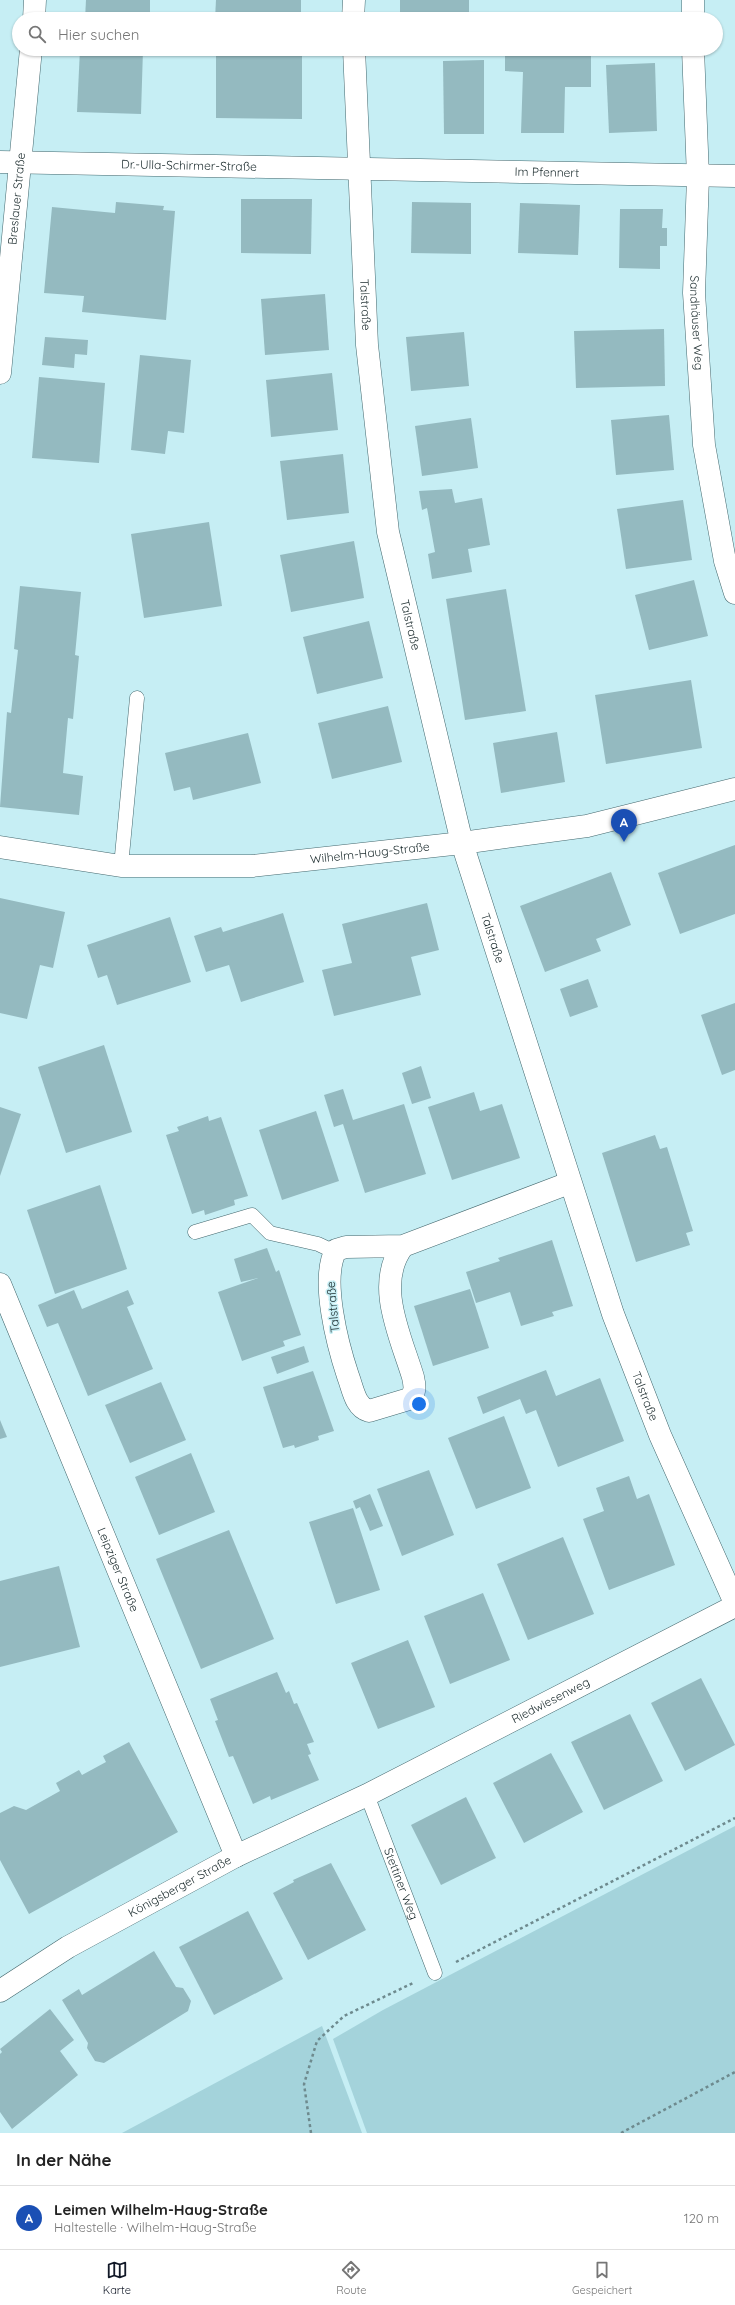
<!DOCTYPE html>
<html lang="de">
<meta charset="utf-8">
<style>
body{margin:0;font-family:Quicksand,sans-serif;background:#f6f6f6;color:#222}
.you{position:absolute;left:419px;top:1404px;width:14px;height:14px;margin:-10px;border:3px solid #fff;border-radius:50%;background:#1a73e8;box-shadow:0 0 0 6px #1a73e833}
.badge{display:grid;place-items:center;width:26px;height:26px;border-radius:50%;background:#111827;color:#fff;font-size:13px;font-weight:700}
.pin{position:absolute;translate:-50% -33px;filter:drop-shadow(0 1px 2px #0008)}
.pin::after{content:'';position:absolute;top:21px;width:14px;height:12px;background:inherit;clip-path:polygon(0 0,100% 0,50% 100%)}
.list{margin:0;padding:0;list-style:none}
h2{display:flex;justify-content:space-between;align-items:center;height:52px;margin:0;padding:0 16px;font-size:17px}
h2 small{font-size:13px;font-weight:400;color:#767676}
.list li{display:grid;grid-template-columns:26px 1fr auto;gap:12px;align-items:center;box-sizing:border-box;height:64px;padding:0 16px;border-top:1px solid #e0e0e0}
.list b{display:block;font-size:15px;white-space:nowrap}
.list p{margin:0;font-size:13px;white-space:nowrap;color:#767676}
.list em{font-size:13px;font-style:normal;color:#767676}
.icon{flex:none;width:22px;height:22px;fill:none;stroke:currentColor;stroke-width:2;stroke-linecap:round;stroke-linejoin:round}
.map{position:relative;flex:none;width:735px;height:2133px;overflow:hidden}
.search{position:absolute;background:#fff;box-shadow:0 1px 3px #0004;left:12px;right:12px;top:12px;height:44px;display:flex;align-items:center;gap:10px;box-sizing:border-box;padding:0 14px;border-radius:22px;color:#767676;font-size:15px}
.sheet{height:116px;background:#fff}
nav{display:flex;justify-content:space-around;align-items:center;box-sizing:border-box;height:56px;border-top:1px solid #e0e0e0;background:#fff;font-size:11px;color:#767676}
nav a{display:grid;justify-items:center;gap:2px}
nav .on{color:#111827}
.map>svg:first-child{display:block}
</style>
<div class="map">
<svg width="735" height="2133" viewBox="0 0 735 2133">
<rect width="100%" height="100%" fill="#c6eef4"/>
<g fill="#a4d3db">
<path d="M735 1826V2133H367L333 2039 383 2010Z"/>
<path d="M322 2026 362 2133H122Z"/>
</g>
<g fill="#94bac0">
<path d="M86 0H150V19H85Z"/>
<path d="M216 0H301V19H215Z"/>
<rect x="400" y="0" width="69" height="19"/>
<path d="M80 49H143L141 114 77 112Z"/>
<path d="M216 49H302V119L216 118Z"/>
<path d="M505 49H523V55L591 56V87H565L564 133H521L523 72 505 71Z"/>
<path d="M484 60V134H444L443 61Z"/>
<path d="M655 63 657 131 609 133 606 65Z"/>
<path d="M241 199H312L311 254 241 253Z"/>
<path d="M116 202 164 206 163 210 175 211 166 320 82 312 84 296 44 293 52 207 115 213Z"/>
<path d="M412 202 471 203V254L411 253Z"/>
<path d="M520 203 580 205 578 255 518 253Z"/>
<path d="M620 209H663L662 228H667V246H660V269L619 268Z"/>
<path d="M325 294 329 350 265 355 261 299Z"/>
<path d="M664 329 665 386 576 388 574 331Z"/>
<path d="M464 332 469 386 411 391 406 337Z"/>
<path d="M45 337 88 340 87 355 75 354 74 368 42 365Z"/>
<path d="M140 355 191 360 184 433 168 431 165 454 131 450Z"/>
<path d="M332 373 338 430 271 437 266 380Z"/>
<path d="M39 377 105 383 99 463 32 458Z"/>
<path d="M669 415 674 470 616 475 611 420Z"/>
<path d="M471 418 478 468 422 476 415 426Z"/>
<path d="M343 454 349 513 287 520 280 461Z"/>
<path d="M452 489 455 503 482 498 490 545 468 549 472 572 432 579 428 554 435 552 427 508 422 510 419 491Z"/>
<path d="M683 500 692 560 626 569 617 509Z"/>
<path d="M209 522 222 606 144 618 131 534Z"/>
<path d="M354 541 364 598 291 612 280 555Z"/>
<path d="M694 580 708 636 649 650 635 595Z"/>
<path d="M20 586 81 592 75 655 79 656 76 687 73 719 68 718 63 773 83 776 79 815 0 807 7 712 11 713 18 650 14 649Z"/>
<path d="M506 589 526 711 465 720 446 599Z"/>
<path d="M369 621 383 678 317 694 303 637Z"/>
<path d="M691 680 702 748 606 764 595 695Z"/>
<path d="M388 706 402 762 332 779 318 723Z"/>
<path d="M557 732 565 782 501 793 493 743Z"/>
<path d="M248 733 261 783 193 800 190 787 174 791 165 753Z"/>
<path d="M735 845V914L680 934 658 873Z"/>
<path d="M611 872 631 925 596 939 601 951 545 972 520 906Z"/>
<path d="M0 898 65 912 53 968 40 965 27 1019 0 1013Z"/>
<path d="M427 903 439 950 411 957 421 995 334 1016 322 970 352 963 342 924Z"/>
<path d="M283 913 304 982 241 1002 229 965 206 972 194 936 221 927 223 932Z"/>
<path d="M170 917 191 982 117 1005 107 975 98 978 87 945Z"/>
<path d="M588 979 598 1007 570 1017 560 989Z"/>
<path d="M735 1003V1070L722 1075 701 1015Z"/>
<path d="M104 1045 132 1132 66 1153 38 1067Z"/>
<path d="M421 1066 431 1098 412 1104 402 1073Z"/>
<path d="M343 1089 353 1120 404 1104 426 1174 365 1193 343 1124 334 1127 324 1095Z"/>
<path d="M474 1092 480 1111 502 1104 520 1158 452 1180 428 1107Z"/>
<path d="M0 1107 21 1114 0 1176Z"/>
<path d="M316 1111 339 1181 282 1200 259 1130Z"/>
<path d="M208 1116 209 1121 221 1117 248 1196 234 1200 235 1205 205 1215 204 1210 192 1214 166 1135 179 1131 177 1127Z"/>
<path d="M655 1135 660 1149 667 1147 693 1231 686 1233 690 1245 636 1262 602 1153Z"/>
<path d="M100 1185 127 1269 55 1294 27 1210Z"/>
<path d="M552 1240 573 1306 552 1312 554 1316 521 1326 510 1292 476 1303 466 1272 500 1261 498 1258Z"/>
<path d="M267 1248 276 1272 279 1270 301 1335 283 1341 285 1346 242 1361 218 1292 258 1278 241 1282 234 1259Z"/>
<path d="M470 1289 489 1348 433 1366 414 1306Z"/>
<path d="M74 1290 82 1309 128 1290 134 1304 127 1307 153 1369 88 1396 58 1323 47 1327 38 1305Z"/>
<path d="M304 1346 309 1362 277 1374 271 1357Z"/>
<path d="M546 1370 556 1396 600 1378 624 1441 558 1467 536 1410 526 1414 520 1399 483 1414 477 1397Z"/>
<path d="M313 1371 334 1431 318 1436 319 1440 295 1448 294 1445 283 1448 263 1387Z"/>
<path d="M161 1382 186 1440 130 1463 105 1405Z"/>
<path d="M504 1416 531 1488 476 1509 448 1438Z"/>
<path d="M0 1420 7 1437 0 1439Z"/>
<path d="M191 1453 215 1512 159 1535 135 1477Z"/>
<path d="M429 1470 454 1535 402 1556 377 1489Z"/>
<path d="M629 1476 637 1499 649 1494 675 1565 609 1590 583 1519 604 1511 596 1488Z"/>
<path d="M370 1494 383 1526 370 1531 360 1507 356 1509 353 1501Z"/>
<path d="M353 1508 380 1590 336 1604 309 1522Z"/>
<path d="M229 1530 274 1639 201 1669 156 1559Z"/>
<path d="M563 1537 594 1614 528 1640 497 1564Z"/>
<path d="M59 1566 80 1647 0 1667V1581Z"/>
<path d="M483 1593 510 1660 450 1684 424 1616Z"/>
<path d="M408 1640 435 1707 378 1729 351 1663Z"/>
<path d="M277 1672 286 1693 289 1691 294 1704 297 1703 314 1742 307 1744 311 1754 308 1755 319 1780 271 1800 270 1796 253 1804 233 1756 229 1757 215 1721 218 1720 210 1699Z"/>
<path d="M701 1678 735 1745 685 1771 651 1703Z"/>
<path d="M630 1714 663 1781 604 1810 571 1742Z"/>
<path d="M129 1742 178 1832 29 1914 0 1860V1813L14 1806 26 1810 60 1791 56 1783 79 1770 82 1775 106 1762 103 1756Z"/>
<path d="M551 1753 583 1812 524 1843 493 1783Z"/>
<path d="M466 1797 496 1858 441 1885 411 1825Z"/>
<path d="M331 1863 366 1930 308 1960 273 1893 294 1882 293 1880Z"/>
<path d="M248 1911 283 1979 214 2015 179 1947Z"/>
<path d="M154 1951 176 1987 183 1988 191 2001 188 2011 104 2063 95 2061 87 2048 88 2043 62 2000 79 1989 82 1995Z"/>
<path d="M50 2009 74 2040 60 2051 78 2075 12 2129 0 2112V2054L2 2052 0 2049Z"/>
</g>
<g fill="none" stroke-linecap="round" stroke-linejoin="round">
<g stroke="#44686e" stroke-width="15">
<g id="service">
<path d="M121 866 137 698"/>
<path d="M195 1232 252 1215 270 1233 318 1244 335 1252"/>
<path id="s1" d="M367 1795 435 1973"/>
</g>
</g>
<g stroke="#44686e" stroke-width="23">
<g id="minor">
<path d="M693 0V19"/>
<path d="M34 19 35 0"/>
<path d="M353 19 354 0"/>
<path id="s2" d="M354 49 367 345 388 532 462 843 613 1314 660 1435 735 1603"/>
<path id="s3" d="M693 49 698 177 694 293 704 445 725 561 735 593"/>
<path id="s4" d="M0 162 735 176"/>
<path id="s5" d="M0 373 31 49"/>
<path id="s6" d="M0 847 121 866H252L462 843 587 826 735 789"/>
<path d="M403 1246C374 1284 401 1337 413 1377 415 1386 416 1393 409 1399L369 1411C355 1407 353 1389 348 1376 338 1346 320 1279 336 1250L346 1247 403 1246 569 1183"/>
<path id="s7" d="M0 1284 236 1856"/>
<path id="s8" d="M0 1991 68 1947 236 1856 367 1795 735 1606"/>
</g>
</g>
<g stroke="#6e8a8e" stroke-width="2.5" stroke-dasharray="3 3" stroke-linecap="butt">
<path d="M456 1962 735 1818"/>
<path d="M311 2133 304 2084 317 2041 344 2016 413 1983"/>
<path d="M621 2133 735 2072"/>
</g>
<use href="#service" stroke="#fff" stroke-width="14"/>
<use href="#minor" stroke="#fff" stroke-width="22"/>
</g>
<g text-anchor="middle" stroke-width="3" stroke-linejoin="round" paint-order="stroke">
<g font-size="12" fill="#1a2a2c" stroke="#c6eef4">
<text dy="4" stroke="none"><textPath href="#s4" startOffset="189">Dr.-Ulla-Schirmer-Straße</textPath></text>
<text dy="4" stroke="none"><textPath href="#s4" startOffset="547">Im Pfennert</textPath></text>
<text dy="4" stroke="none"><textPath href="#s5" startOffset="175">Breslauer Straße</textPath></text>
<text dy="4" stroke="none"><textPath href="#s2" startOffset="256">Talstraße</textPath></text>
<text dy="4" stroke="none"><textPath href="#s3" startOffset="274">Sandhäuser Weg</textPath></text>
<text dy="4" stroke="none"><textPath href="#s2" startOffset="580">Talstraße</textPath></text>
<text dy="4" stroke="none"><textPath href="#s6" startOffset="372">Wilhelm-Haug-Straße</textPath></text>
<text dy="4" stroke="none"><textPath href="#s2" startOffset="904">Talstraße</textPath></text>
<text transform="translate(333 1307) rotate(-95)" y="4">Talstraße</text>
<text dy="4" stroke="none"><textPath href="#s2" startOffset="1387">Talstraße</textPath></text>
<text dy="4" stroke="none"><textPath href="#s7" startOffset="309">Leipziger Straße</textPath></text>
<text dy="4" stroke="none"><textPath href="#s8" startOffset="623">Riedwiesenweg</textPath></text>
<text dy="4" stroke="none"><textPath href="#s1" startOffset="95">Stettiner Weg</textPath></text>
<text dy="4" stroke="none"><textPath href="#s8" startOffset="208">Königsberger Straße</textPath></text>
</g>
</g>
</svg>
<div class="you"></div>
<div class="pin badge" style="left:624px;top:842px;background:#1a4fb4">A</div>
<div class="search"><svg class="icon" aria-label="search" viewBox="0 0 24 24"><circle cx="10" cy="10" r="6"/><path d="M15 15l6 6"/></svg>Hier suchen</div>
</div>
<section class="sheet">
<h2>In der Nähe<small></small></h2>
<ul class="list">
<li><span class="badge" style="background:#1a4fb4">A</span><div><b>Leimen Wilhelm-Haug-Straße</b><p>Haltestelle · Wilhelm-Haug-Straße</p></div><em>120 m</em></li>
</ul>
</section>
<nav>
<a class="on"><svg class="icon" aria-label="map" viewBox="0 0 24 24"><path d="M3 6l6-2 6 2 6-2v14l-6 2-6-2-6 2zM9 4v14M15 6v14"/></svg>Karte</a>
<a><svg class="icon" aria-label="directions" viewBox="0 0 24 24"><path d="M12 3l9 9-9 9-9-9zM9 14v-3h6M13 9l2 2-2 2"/></svg>Route</a>
<a><svg class="icon" aria-label="saved" viewBox="0 0 24 24"><path d="M7 4h10v16l-5-4-5 4z"/></svg>Gespeichert</a>
</nav>
